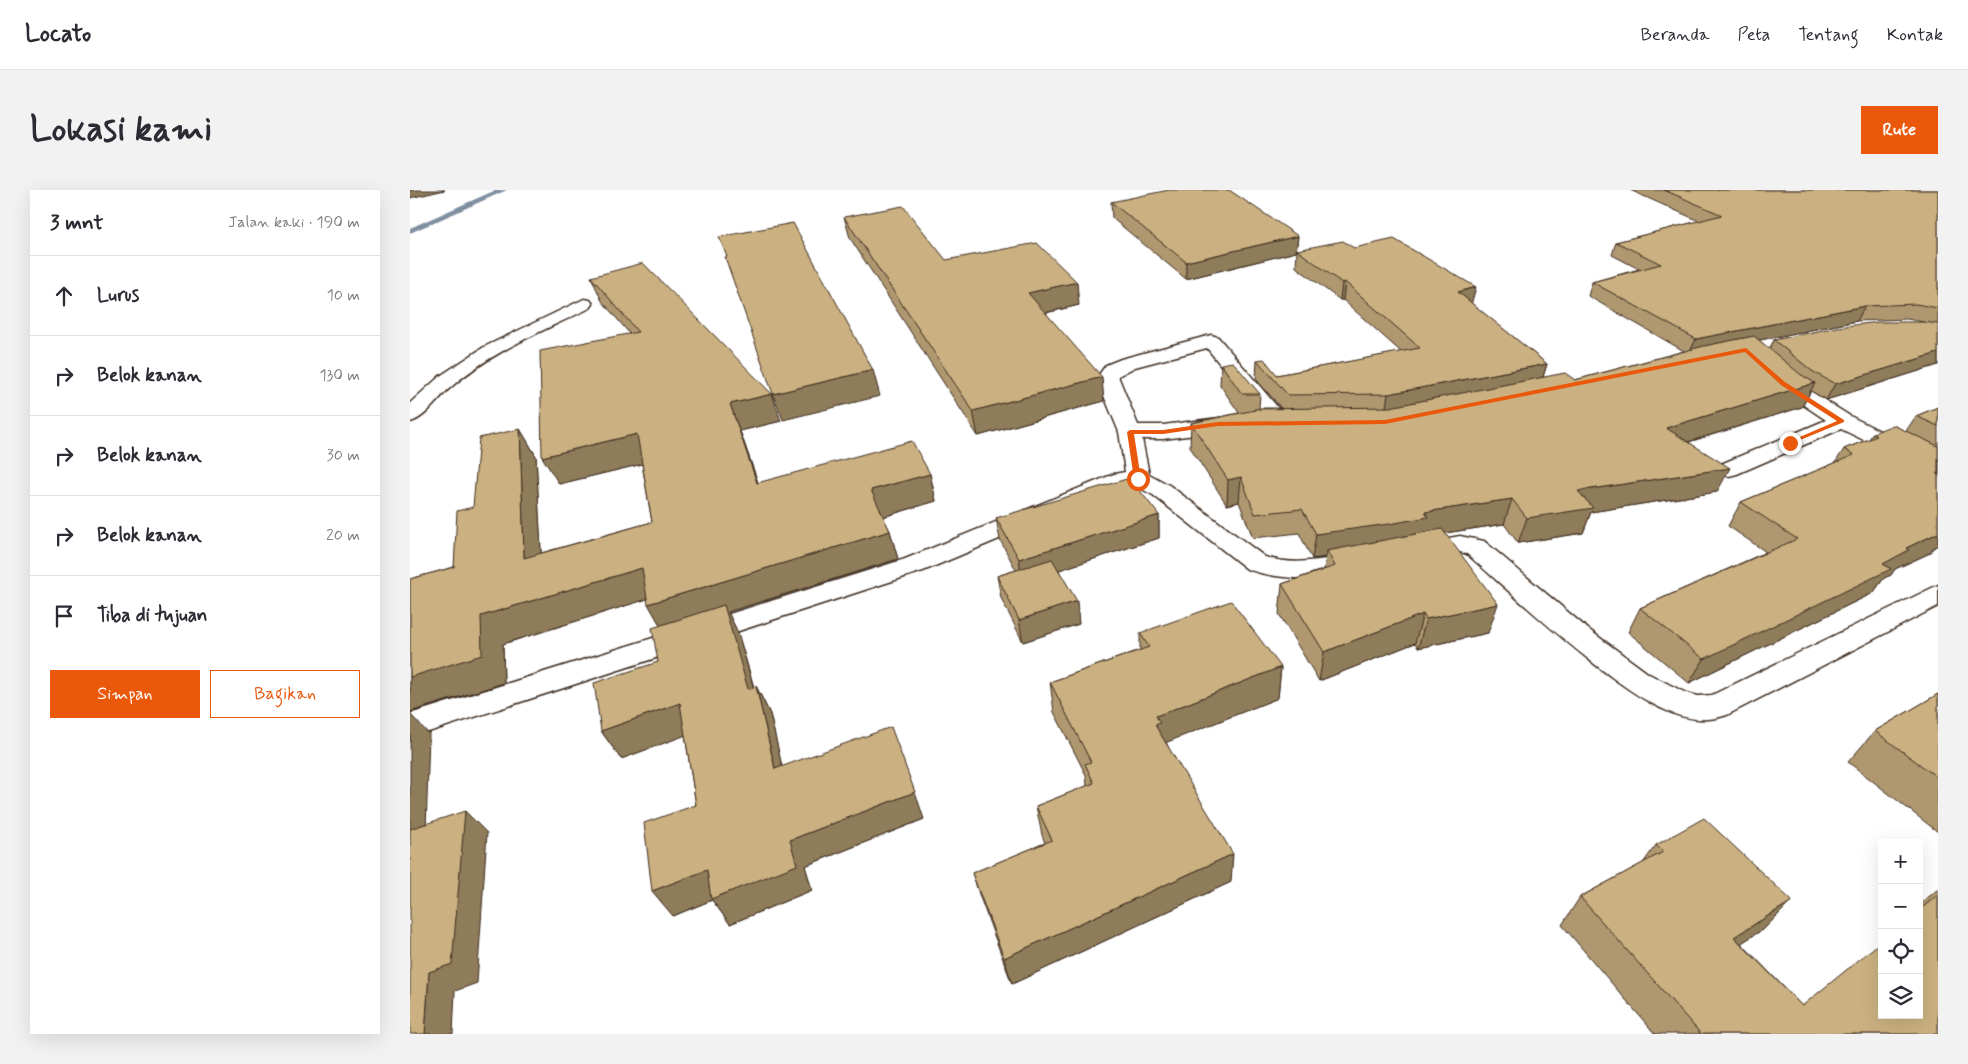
<!DOCTYPE html>
<html lang="id">
<meta charset="utf-8">
<style>
body{margin:0;font-family:Mynerve,sans-serif;background:#f2f2f3;color:#2b2b33}
.controls{position:absolute;right:15px;bottom:15px;display:grid;overflow:hidden;border-radius:0px;box-shadow:0 5px 20px #0002}
.controls button{width:45px;height:45px;display:grid;place-items:center;padding:0;border:0;border-bottom:1px solid #e1e1e2;background:#fff;color:#2b2b33;font:25px sans-serif}
.stop{position:absolute;width:15px;height:15px;margin:-11px;border:4px solid #ea580c;border-radius:50%;background:#fff}
.stop.end{background:#ea580c;border-color:#fff;box-shadow:0 1px 5px #0008}
.list{margin:0;padding:0;list-style:none}
h2{display:flex;justify-content:space-between;align-items:center;height:65px;margin:0;padding:0 20px;font-size:21px}
h2 small{font-size:16px;font-weight:400;color:#7c7c81}
.list li{display:grid;grid-template-columns:32px 1fr auto;gap:15px;align-items:center;box-sizing:border-box;height:80px;padding:0 20px;border-top:1px solid #e1e1e2}
.list b{display:block;font-size:19px;white-space:nowrap}
.list em{font-size:16px;font-style:normal;color:#7c7c81}
.actions{display:flex;gap:10px;padding:15px 20px}
.actions a{flex:1;padding:11px 0;border:1px solid #ea580c;border-radius:0px;text-align:center;font-size:18px;color:#ea580c}
.actions .main{background:#ea580c;color:#fff}
.icon{flex:none;width:28px;height:28px;fill:none;stroke:currentColor;stroke-width:2;stroke-linecap:round;stroke-linejoin:round}
.map{position:relative;flex:none;width:1528px;height:844px;overflow:hidden;border-radius:0px}
header{display:flex;align-items:center;gap:30px;box-sizing:border-box;height:70px;padding:0 25px;background:#fff;border-bottom:1px solid #e1e1e2}
header strong{font-size:24px}
nav{display:flex;gap:28px;margin-inline-start:auto;font-size:18px}
.intro{display:flex;align-items:center;justify-content:space-between;box-sizing:border-box;height:120px;padding:0 30px}
h1{margin:0;font-size:35px}
.button{padding:12px 22px;border-radius:0px;background:#ea580c;color:#fff;font-size:18px;font-weight:700}
main{display:flex;gap:30px;padding:0 30px}
aside{flex:1;background:#fff;border-radius:0px;box-shadow:0 5px 20px #0002}
.map>svg:first-child{display:block}
</style>
<header>
<strong>Locato</strong>
<nav><a>Beranda</a><a>Peta</a><a>Tentang</a><a>Kontak</a></nav>
</header>
<div class="intro"><h1>Lokasi kami</h1><a class="button">Rute</a></div>
<main>
<aside>
<h2>3 mnt<small>Jalan kaki · 190 m</small></h2>
<ul class="list">
<li><svg class="icon" aria-label="ahead" viewBox="0 0 24 24"><path d="M12 20V5M6 11l6-6 6 6"/></svg><div><b>Lurus</b></div><em>10 m</em></li>
<li><svg class="icon" aria-label="right" viewBox="0 0 24 24"><path d="M7 20v-9h11M14 6l5 5-5 5"/></svg><div><b>Belok kanan</b></div><em>130 m</em></li>
<li><svg class="icon" aria-label="right" viewBox="0 0 24 24"><path d="M7 20v-9h11M14 6l5 5-5 5"/></svg><div><b>Belok kanan</b></div><em>30 m</em></li>
<li><svg class="icon" aria-label="right" viewBox="0 0 24 24"><path d="M7 20v-9h11M14 6l5 5-5 5"/></svg><div><b>Belok kanan</b></div><em>20 m</em></li>
<li><svg class="icon" aria-label="arrive" viewBox="0 0 24 24"><path d="M6 21V4h12l-3 4 3 4H6"/></svg><div><b>Tiba di tujuan</b></div></li>
</ul>
<div class="actions"><a class="main">Simpan</a><a>Bagikan</a></div>
</aside>
<div class="map">
<svg width="1528" height="844" viewBox="0 0 1528 844">
<rect width="100%" height="100%" fill="#fff"/>
<filter id="ink" filterUnits="userSpaceOnUse"><feTurbulence type="fractalNoise" baseFrequency=".02" numOctaves="2"/><feDisplacementMap in="SourceGraphic" scale="10" xChannelSelector="R" yChannelSelector="G"/><feConvolveMatrix kernelMatrix="1 2 1 2 8 2 1 2 1" color-interpolation-filters="sRGB"/></filter>
<g filter="url(#ink)">
<g fill="none" stroke-linecap="round" stroke-linejoin="round">
<path fill="#7f8fa0" fill-rule="evenodd" d="M86 0H97L0 43V38Z"/>
<g stroke="#3b2a1e" stroke-width="3">
<g id="minor">
<path d="M174 109 180 110 183 114 180 118C133 141 80 162 40 198 28 208 15 229 0 232V213L30 186 74 157Z"/>
<path d="M801 145 808 147 875 226 894 228 897 233 894 238 886 240 861 238 797 158 725 177 708 186 728 235H753L817 227 825 229 828 234 825 239 817 241 753 249H732L739 284 759 295 855 367C877 374 899 372 922 368 935 366 947 362 960 366L964 372 960 378C919 390 878 393 837 379L743 305 728 297 715 296 513 381 0 548V524L495 369 704 284 715 282 709 242 692 201 688 186 696 175 711 169Z"/>
<path d="M1366 182 1373 184 1440 226 1528 270V286L1431 239 1327 284 1319 286 1311 284 1307 279 1311 274 1416 230 1359 192 1356 188 1359 184Z"/>
<path d="M1050 346 1074 351 1178 439 1239 484 1276 503 1288 506 1302 505 1528 395V416L1317 525C1297 532 1277 530 1257 521 1232 510 1209 493 1187 476 1142 441 1100 402 1057 364L1050 362 1008 369 999 367 995 361 999 355Z"/>
</g>
</g>
<use href="#minor" fill="#fff" fill-rule="evenodd"/>
</g>
<g fill="#af986f" stroke="#3b2a1e" fill-rule="evenodd">
<path d="M1220 0H1528V175L1416 210 1401 201 1392 217 1279 252 1307 302 1181 322 1173 343 1108 353 1094 334 1035 343 1078 443 1008 458 1005 453 909 491 869 424 872 394 914 379 916 367 902 369 889 343 843 348 829 312 817 315 780 257 781 233 829 223 810 195 811 174 850 204 849 218H871L846 189 847 170 867 185 991 162 933 110H930L886 77 887 60 944 58 1062 114 1137 174 1133 187 1165 190 1274 161 1178 106 1182 92 1229 79 1202 65 1206 52 1289 31ZM1497 129 1513 132 1364 150 1359 159 1349 150 1447 131Z"/>
<path d="M701 12 888 46 886 62 776 89 702 28Z"/>
<path d="M434 27 536 70 669 115 636 123 694 211 568 246 440 48Z"/>
<path d="M181 87 371 231 330 241 348 293 520 284 526 311 473 327 480 341 488 369 318 422 328 443 344 497 346 496 360 524 372 577 514 629 395 676 402 700 320 734 302 710 263 726 286 615 275 545 211 569 191 541 248 472 250 435 237 409 93 454 94 493 0 522V389L44 377 63 317 110 239 126 266 131 363 242 332 232 274 149 294 219 143 192 111Z"/>
<path d="M1528 217V355L1523 358 1520 363 1485 379 1481 385 1474 388 1463 403 1279 493 1218 442 1230 418 1356 362 1318 336 1331 312 1425 273 1434 259 1459 249 1463 243 1496 241 1506 226Z"/>
<path d="M749 325V348L649 380 669 434 613 452 591 408 587 386 606 380 590 350 586 328Z"/>
<path d="M730 443 871 477 868 508 756 552 821 692 602 794 571 710 562 683 635 653 632 645 626 616 677 596 676 585 644 522 640 492 730 460Z"/>
<path d="M1528 504V642L1438 572 1465 541Z"/>
<path d="M1246 655 1355 738 1331 753 1392 816 1509 825V715L1528 699V844H1245L1152 735 1170 707 1233 673Z"/>
</g>
<g fill="#8e7c5a" stroke="#3b2a1e">
<path d="M0 0H35L0 8Z"/>
<path d="M888 46 886 62 776 89V72Z"/>
<path d="M667 92 669 115 621 126 618 103Z"/>
<path d="M935 92 933 110H930L932 93Z"/>
<path d="M1066 97 1061 115 1048 102Z"/>
<path d="M1455 116 1447 131 1279 164 1286 149Z"/>
<path d="M1528 163V175L1416 210 1425 194Z"/>
<path d="M1137 174 1131 193 975 223 978 204Z"/>
<path d="M463 180 470 206 373 230 363 204Z"/>
<path d="M692 187 694 211 568 246 563 221Z"/>
<path d="M1405 193 1392 217 1245 262 1256 238Z"/>
<path d="M362 204 371 231 330 241 358 321 347 293 320 214Z"/>
<path d="M110 239 126 266 133 396 114 368Z"/>
<path d="M227 244 241 272 149 294 132 267Z"/>
<path d="M1320 278 1307 302 1181 322 1173 343 1108 353 1117 328 1168 301Z"/>
<path d="M520 284 526 311 469 328 461 300Z"/>
<path d="M831 287 829 312 817 315 818 290Z"/>
<path d="M1102 309 1094 334 917 361 916 367 902 369 906 344 1015 322Z"/>
<path d="M749 325V348L612 392 609 369Z"/>
<path d="M480 341 488 369 318 422 328 443 352 527 254 442 238 414Z"/>
<path d="M1528 343V355L1523 358 1520 363 1485 379 1481 385 1474 388 1463 403 1279 493 1294 469 1473 374 1496 358Z"/>
<path d="M232 378 247 406 93 454 94 493 0 522V487L71 426Z"/>
<path d="M667 411 669 434 613 452 609 430Z"/>
<path d="M1088 414 1078 443 1008 458 1016 429Z"/>
<path d="M1013 424 1005 453 909 491 914 462Z"/>
<path d="M871 477 868 508 750 555 746 565V526Z"/>
<path d="M346 496 360 524 379 606 365 579Z"/>
<path d="M270 513 287 541 211 569 191 541Z"/>
<path d="M0 524 19 544 16 642 0 649Z"/>
<path d="M505 602 514 629 395 676 402 700 320 734 302 710 263 726 242 701 297 680 380 650Z"/>
<path d="M55 621 77 643 67 793 45 801 43 844H15L19 782Z"/>
<path d="M823 664 821 692 602 794 594 768Z"/>
<path d="M1382 711 1355 738 1299 774 1324 747Z"/>
</g>
<g fill="#cbb181" stroke="#3b2a1e">
<path d="M759 0H819L888 46 776 72 701 12Z"/>
<path d="M1254 0H1528V118L1506 114 1455 116 1286 149 1182 92 1251 74 1206 52 1312 25Z"/>
<path d="M493 16 536 70 627 53 667 92 618 103 692 187 563 221 434 27Z"/>
<path d="M383 33 463 180 363 204 315 67H317L309 47Z"/>
<path d="M984 49 1066 97 1048 102 1137 174 978 204 878 205 847 170 854 169 867 185 1010 158 935 92 932 93 887 60 933 51 944 58Z"/>
<path d="M233 73 362 204 320 214 347 293 502 251 520 284 461 300 480 341 238 414 232 378 71 426 72 465 0 487V389L44 377 47 321 63 317 69 248 110 239 114 368 242 332 227 244 132 267 130 161 228 142 181 87Z"/>
<path d="M1469 132H1514L1528 134V163L1425 194 1402 181 1364 150 1427 137Z"/>
<path d="M1344 146 1390 184 1405 193 1256 238 1320 278 1168 301 1183 318 1117 328 1102 309 1015 322 1018 327 979 334 906 344 892 319 845 324 831 287 818 290 781 233 845 220 844 219 980 217 1155 183 1165 190 1294 156Z"/>
<path d="M823 172 850 204H832L811 174Z"/>
<path d="M1528 217V236L1506 226Z"/>
<path d="M1483 235 1528 256V343L1496 358 1499 360 1473 374 1481 379 1294 469 1230 418 1387 349 1331 312 1444 265 1434 259 1467 246 1463 243Z"/>
<path d="M720 288 749 325 609 369 586 328Z"/>
<path d="M1032 339 1088 414 1016 429 1013 424 914 462 872 394 925 376 917 361Z"/>
<path d="M642 369 667 411 609 430 587 386Z"/>
<path d="M821 411 871 477 746 526 750 533 745 535 823 664 594 768 562 683 642 650 626 616 684 593 675 574 681 572 640 492 739 457 730 443Z"/>
<path d="M314 415 338 499 346 496 365 579 481 537 505 602 380 650 387 675 301 709 297 680 242 701 234 633 286 615 270 513 191 541 184 493 248 472 242 438Z"/>
<path d="M1528 504V588L1465 541Z"/>
<path d="M55 621 42 774 19 782 15 844H0V639Z"/>
<path d="M1294 628 1382 711 1324 747 1392 816 1472 751V825H1509V720L1528 705V844H1291L1170 707 1253 662 1246 655Z"/>
</g>
</g>
<path fill="#ea580c" d="M1336 158 1375 192 1434 230V232L1378 255V252L1427 231 1371 195 1335 162 975 234 808 236 753 244H724L731 289 728 291 724 289 717 242 720 240H753L808 232 975 230Z"/>
</svg>
<div class="controls">
<button>+</button>
<button>−</button>
<button><svg class="icon" aria-label="locate" viewBox="0 0 24 24"><circle cx="12" cy="12" r="6"/><path d="M12 2v4M12 18v4M2 12h4M18 12h4"/></svg></button>
<button><svg class="icon" aria-label="layers" viewBox="0 0 24 24"><path d="M12 4l9 5-9 5-9-5zM3 14l9 5 9-5"/></svg></button>
</div>
<div class="stop" style="left:728px;top:289px"></div>
<div class="stop end" style="left:1380px;top:253px"></div>
</div>
</main>
